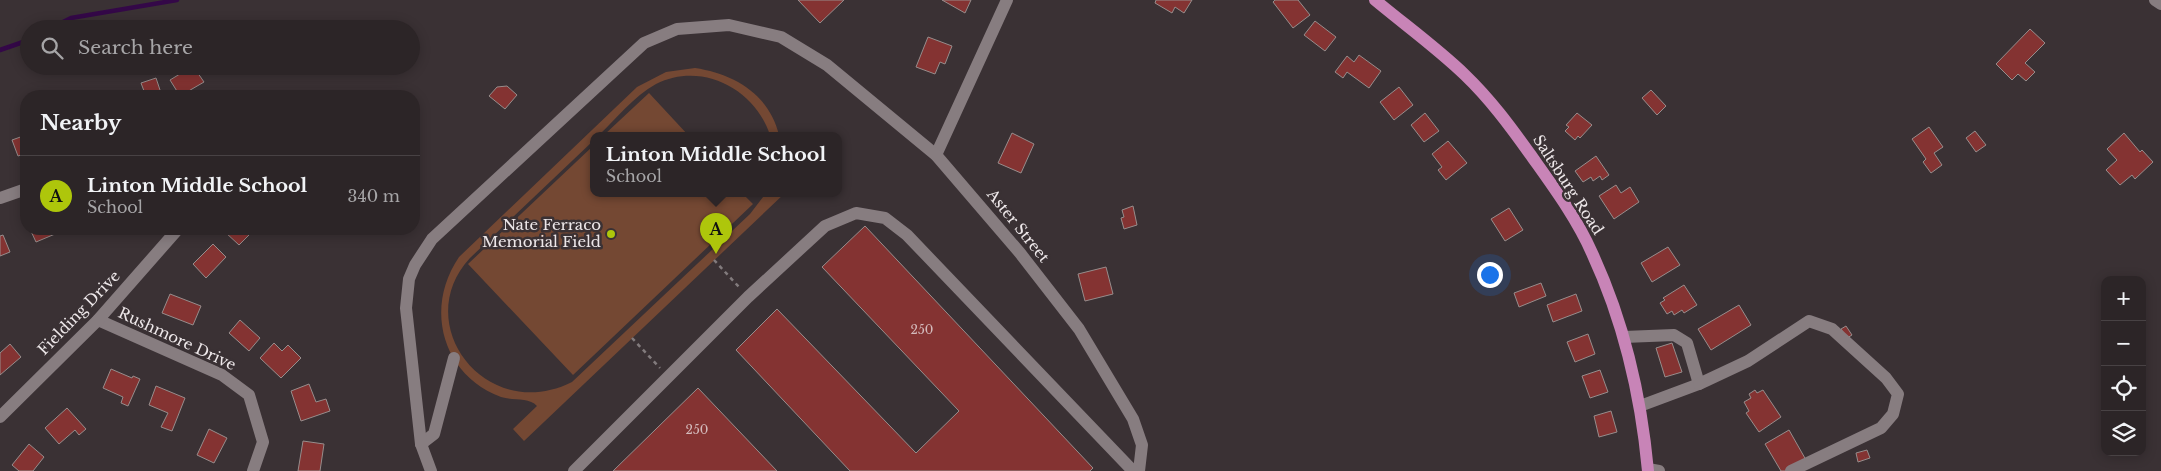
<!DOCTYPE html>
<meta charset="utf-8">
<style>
body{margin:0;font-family:"Libre Baskerville",serif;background:#342d2f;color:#f1f3f6}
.controls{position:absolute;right:15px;bottom:15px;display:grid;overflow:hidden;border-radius:10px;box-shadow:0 2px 12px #0003}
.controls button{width:45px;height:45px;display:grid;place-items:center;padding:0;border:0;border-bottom:1px solid #484244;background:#2c2527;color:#f1f3f6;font:25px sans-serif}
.you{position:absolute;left:1489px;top:274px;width:18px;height:18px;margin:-12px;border:4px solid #fff;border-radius:50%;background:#1a73e8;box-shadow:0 0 0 8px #1a73e833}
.badge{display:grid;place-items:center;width:32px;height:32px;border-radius:50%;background:#aec60b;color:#111;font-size:16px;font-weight:700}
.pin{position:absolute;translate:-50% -41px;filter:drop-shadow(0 1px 2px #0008)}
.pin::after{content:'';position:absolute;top:26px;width:18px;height:15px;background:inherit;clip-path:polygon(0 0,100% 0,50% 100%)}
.popup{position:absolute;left:590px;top:132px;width:252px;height:65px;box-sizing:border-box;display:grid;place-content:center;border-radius:10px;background:#2c2527;filter:drop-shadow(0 1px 4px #0005);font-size:16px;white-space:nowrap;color:#a6a5a7}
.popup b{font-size:19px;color:#f1f3f6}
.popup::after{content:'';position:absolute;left:50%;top:100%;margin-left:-10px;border:10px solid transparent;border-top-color:#2c2527}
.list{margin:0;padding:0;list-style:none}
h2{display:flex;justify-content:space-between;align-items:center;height:65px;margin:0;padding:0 20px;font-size:21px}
h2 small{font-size:16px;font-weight:400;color:#a6a5a7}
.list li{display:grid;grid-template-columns:32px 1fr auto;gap:15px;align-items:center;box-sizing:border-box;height:80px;padding:0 20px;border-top:1px solid #484244}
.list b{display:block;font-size:19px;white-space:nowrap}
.list p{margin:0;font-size:16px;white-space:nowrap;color:#a6a5a7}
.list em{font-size:16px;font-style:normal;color:#a6a5a7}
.icon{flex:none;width:28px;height:28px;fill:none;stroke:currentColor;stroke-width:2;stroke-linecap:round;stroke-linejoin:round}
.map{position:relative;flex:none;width:2161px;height:471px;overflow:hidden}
.search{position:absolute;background:#2c2527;box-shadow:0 2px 12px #0003;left:20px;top:20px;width:400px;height:55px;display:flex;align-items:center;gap:12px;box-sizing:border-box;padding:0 18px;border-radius:28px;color:#a6a5a7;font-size:19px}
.panel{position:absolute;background:#2c2527;box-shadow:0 2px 12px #0003;left:20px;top:90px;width:400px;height:145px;border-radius:20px}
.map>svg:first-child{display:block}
</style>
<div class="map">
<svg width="2161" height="471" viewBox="0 0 2161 471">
<rect width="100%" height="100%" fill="#3a3134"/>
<g fill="#744833">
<path d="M695 68C734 74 769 94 779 135H770C755 89 702 61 656 84 634 96 616 119 599 135H594L593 141 470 258C409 324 486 425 572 382L750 214 766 193H785L524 441 513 429 537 406C529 397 513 401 501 397 442 375 424 308 459 257L637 87 666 72Z"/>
<path d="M649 93 688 135H604Z"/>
<path d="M593 146 594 193H742L753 204 573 375 468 264Z"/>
</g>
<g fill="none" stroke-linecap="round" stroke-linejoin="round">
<g stroke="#340848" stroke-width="4.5">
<path d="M49 29 71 18 177 0"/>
<path d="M0 50 29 40"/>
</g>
</g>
<g fill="#843332" stroke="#978d8c">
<path d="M798 0H844L820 23Z"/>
<path d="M942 0H971L965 13Z"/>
<path d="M1156 0H1192L1184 13 1175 7 1172 13 1155 3Z"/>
<path d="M1275 0H1298L1310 15 1293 28 1273 2Z"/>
<path d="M1315 21 1336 37 1325 51 1304 35Z"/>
<path d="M2030 29 2045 43 2025 63 2035 72 2026 81 2018 74 2012 80 1996 64Z"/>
<path d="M928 37 952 46 945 64 940 62 935 74 916 67Z"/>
<path d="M1359 55 1381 71 1369 88 1347 72 1343 78 1335 72 1347 56 1354 62Z"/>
<path d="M193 66 204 82 180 96 170 80Z"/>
<path d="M156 78 162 96H134L133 95 144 91 141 83Z"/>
<path d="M507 86 517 95 505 109 489 96 497 87Z"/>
<path d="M1399 87 1413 105 1394 120 1380 102Z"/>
<path d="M1651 90 1666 106 1657 115 1642 98Z"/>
<path d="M1425 113 1439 131 1424 142 1411 125Z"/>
<path d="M1577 113 1592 125 1580 138 1578 136 1575 140 1565 131 1569 127 1566 125Z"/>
<path d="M1929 127 1943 147 1934 153 1942 165 1931 173 1923 162 1926 159 1912 139Z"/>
<path d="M1975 131 1986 145 1976 152 1966 138Z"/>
<path d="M1012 133 1034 144 1021 173 998 163Z"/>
<path d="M2124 133 2140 152 2142 150 2153 162 2135 179 2132 175 2120 185 2106 170 2117 160 2107 149Z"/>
<path d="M26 135V153L18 156 12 140Z"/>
<path d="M1448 141 1467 163 1446 180 1438 170 1442 167 1432 154Z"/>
<path d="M1596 156 1609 175 1602 180 1600 176 1593 181 1591 177 1583 182 1575 171Z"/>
<path d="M1616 185 1621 193 1630 187 1639 202 1614 219 1599 196Z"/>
<path d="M1133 206 1137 225 1124 229 1121 218 1124 217 1122 210Z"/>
<path d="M1509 208 1523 230 1505 241 1491 219Z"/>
<path d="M865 226 1093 468 1090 471H850L736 350 777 309 916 453 959 411 822 267Z"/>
<path d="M30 229H67L36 242Z"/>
<path d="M228 229H255L239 245 225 232Z"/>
<path d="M3 235 10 252 0 256V236Z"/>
<path d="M213 244 226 257 206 278 193 264Z"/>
<path d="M1668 247 1680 265 1652 282 1641 263Z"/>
<path d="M1106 267 1113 294 1085 301 1078 274Z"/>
<path d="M1541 283 1546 296 1519 307 1514 293Z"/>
<path d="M1684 285 1697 305 1684 313 1682 310 1674 315 1672 311 1667 314 1660 303 1665 300 1663 298Z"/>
<path d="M170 294 201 306 193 325 162 313Z"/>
<path d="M1576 294 1582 311 1553 322 1547 305Z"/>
<path d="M1739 305 1751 325 1711 350 1698 329Z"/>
<path d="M240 320 260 338 249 351 229 333Z"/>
<path d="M1846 326 1852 335 1847 338 1841 329Z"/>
<path d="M1588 334 1595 354 1575 362 1567 342Z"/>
<path d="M274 343 282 351 288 345 301 358 281 378 260 358Z"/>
<path d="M1672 343 1682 372 1665 377 1656 348Z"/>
<path d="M10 344 21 357 0 375V353Z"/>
<path d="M111 369 132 378 133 376 140 379 128 406 121 403 123 397 103 388Z"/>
<path d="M1600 370 1608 392 1590 398 1582 376Z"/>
<path d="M309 384 316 402 326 399 330 411 301 421 291 391Z"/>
<path d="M156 386 185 398 172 431 161 427 168 413 149 405Z"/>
<path d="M698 388 777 471H613Z"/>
<path d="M1755 390 1757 393 1763 390 1781 417 1759 432 1746 413 1749 411 1744 402 1751 398 1749 394Z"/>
<path d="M67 408 86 429 79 435 75 430 59 444 45 428Z"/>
<path d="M1611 411 1617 432 1599 437 1594 416Z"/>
<path d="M209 429 227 438 214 463 197 455Z"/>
<path d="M1789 430 1806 460 1787 471H1781L1765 444Z"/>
<path d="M303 441 324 444 320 471H298Z"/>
<path d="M29 444 44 457 33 471H19L12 465Z"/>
<path d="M1867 450 1870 458 1858 462 1856 453Z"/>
</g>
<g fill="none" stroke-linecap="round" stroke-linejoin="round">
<g stroke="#827b7d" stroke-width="2.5" stroke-dasharray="4 4" stroke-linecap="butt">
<path d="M714 260 739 287"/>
<path d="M632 338 660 368"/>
</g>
<g stroke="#877d80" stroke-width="12">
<path d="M2155 0 2161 4"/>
<path d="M936 155 1007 0"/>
<path d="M0 198 26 189"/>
<path d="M98 320 222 375 249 395 263 442 253 471"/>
<path d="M1624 337 1674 335 1687 343 1699 384 1640 406"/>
<path d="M1699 384 1748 361 1809 321 1832 329 1886 378 1898 394 1893 414 1881 428 1791 471"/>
<path d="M0 417 98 320 178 229"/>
<path d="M421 444 434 434 454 358"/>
<path d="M1648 469 1659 471"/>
<path d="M431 471 421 444 406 308 409 279 415 265 432 239 644 43 677 29 729 25 781 37 827 65 936 155 1020 253 1079 329 1133 419 1142 445 1139 471"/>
<path d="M574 471 748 297 825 226 856 213 885 218 907 235 1133 471"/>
</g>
<path stroke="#c884b7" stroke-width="12" d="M1375 0C1405 25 1437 48 1465 75 1490 99 1510 126 1530 154 1552 185 1576 217 1592 253 1624 322 1641 395 1648 471"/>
</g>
<circle fill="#aec60b" stroke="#3a3134" stroke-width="2" cx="611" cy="234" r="5"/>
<g text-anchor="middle" stroke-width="5" stroke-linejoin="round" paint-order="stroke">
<g font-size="12" fill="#d3babb">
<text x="922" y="334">250</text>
<text x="697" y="434">250</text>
</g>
<g font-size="15" fill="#ede7e9" stroke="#3a3134">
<text transform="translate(1568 185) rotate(57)" y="5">Saltsburg Road</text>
<text transform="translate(1018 226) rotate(51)" y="5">Aster Street</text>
<text transform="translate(79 313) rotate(-46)" y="5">Fielding Drive</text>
<text transform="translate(177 339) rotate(25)" y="5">Rushmore Drive</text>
</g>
<g font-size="15" fill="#ede7e9" stroke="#3a3134" text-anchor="end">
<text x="601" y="230">Nate Ferraco<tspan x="601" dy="17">Memorial Field</tspan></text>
</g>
</g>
</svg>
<div class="controls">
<button>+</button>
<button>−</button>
<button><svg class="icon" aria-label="locate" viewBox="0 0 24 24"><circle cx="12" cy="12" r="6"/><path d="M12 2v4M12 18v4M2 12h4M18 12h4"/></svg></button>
<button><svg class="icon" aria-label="layers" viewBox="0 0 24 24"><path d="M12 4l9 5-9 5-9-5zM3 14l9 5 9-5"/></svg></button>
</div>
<div class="you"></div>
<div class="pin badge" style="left:716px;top:254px">A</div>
<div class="popup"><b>Linton Middle School</b>School</div>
<div class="search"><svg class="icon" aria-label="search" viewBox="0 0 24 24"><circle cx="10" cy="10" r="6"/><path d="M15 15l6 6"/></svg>Search here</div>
<section class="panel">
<h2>Nearby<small></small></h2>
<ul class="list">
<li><span class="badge">A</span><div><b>Linton Middle School</b><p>School</p></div><em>340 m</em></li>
</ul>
</section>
</div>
